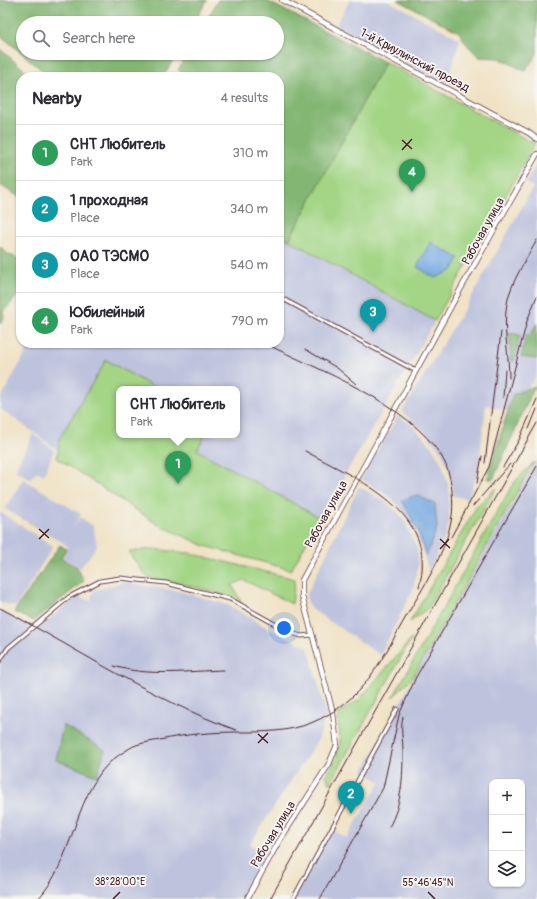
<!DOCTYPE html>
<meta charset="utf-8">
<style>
body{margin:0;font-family:Pangolin,sans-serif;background:#f7f7f7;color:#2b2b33}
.controls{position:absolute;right:12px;bottom:12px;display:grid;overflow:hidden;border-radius:8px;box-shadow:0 1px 3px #0004}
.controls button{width:36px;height:36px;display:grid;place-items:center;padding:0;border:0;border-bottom:1px solid #e1e1e2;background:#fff;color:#2b2b33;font:20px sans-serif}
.you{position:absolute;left:284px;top:628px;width:14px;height:14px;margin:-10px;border:3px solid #fff;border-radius:50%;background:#1a73e8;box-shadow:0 0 0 6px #1a73e833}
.badge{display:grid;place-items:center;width:26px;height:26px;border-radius:50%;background:#b45309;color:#fff;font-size:13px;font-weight:700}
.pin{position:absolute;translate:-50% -33px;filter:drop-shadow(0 1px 2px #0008)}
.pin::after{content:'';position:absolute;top:21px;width:14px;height:12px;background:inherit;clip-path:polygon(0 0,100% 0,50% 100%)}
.popup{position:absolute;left:116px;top:386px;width:124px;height:52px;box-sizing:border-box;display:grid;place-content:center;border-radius:8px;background:#fff;filter:drop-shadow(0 1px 3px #0005);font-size:13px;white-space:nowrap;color:#7c7c81}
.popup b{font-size:15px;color:#2b2b33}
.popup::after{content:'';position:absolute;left:50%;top:100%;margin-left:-8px;border:8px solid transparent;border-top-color:#fff}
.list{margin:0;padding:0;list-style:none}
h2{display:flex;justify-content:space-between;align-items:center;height:52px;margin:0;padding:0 16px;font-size:17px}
h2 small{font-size:13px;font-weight:400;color:#7c7c81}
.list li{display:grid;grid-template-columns:26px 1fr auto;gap:12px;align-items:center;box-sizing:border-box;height:56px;padding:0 16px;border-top:1px solid #e1e1e2}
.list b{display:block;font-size:15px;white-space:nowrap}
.list p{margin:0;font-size:13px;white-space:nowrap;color:#7c7c81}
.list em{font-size:13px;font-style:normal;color:#7c7c81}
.icon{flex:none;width:22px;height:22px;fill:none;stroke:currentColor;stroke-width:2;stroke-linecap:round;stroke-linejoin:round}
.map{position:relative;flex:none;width:537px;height:899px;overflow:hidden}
.search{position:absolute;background:#fff;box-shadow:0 1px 3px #0004;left:16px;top:16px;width:268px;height:44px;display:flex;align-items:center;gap:10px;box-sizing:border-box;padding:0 14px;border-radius:22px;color:#7c7c81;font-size:15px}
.panel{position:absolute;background:#fff;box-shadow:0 1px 3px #0004;left:16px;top:72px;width:268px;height:276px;border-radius:16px}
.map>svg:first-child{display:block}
</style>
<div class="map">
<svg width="537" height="899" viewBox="0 0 537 899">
<rect width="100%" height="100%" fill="#f6f6f2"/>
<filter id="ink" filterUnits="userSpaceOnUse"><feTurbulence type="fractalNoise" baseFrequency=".025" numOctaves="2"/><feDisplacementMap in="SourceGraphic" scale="8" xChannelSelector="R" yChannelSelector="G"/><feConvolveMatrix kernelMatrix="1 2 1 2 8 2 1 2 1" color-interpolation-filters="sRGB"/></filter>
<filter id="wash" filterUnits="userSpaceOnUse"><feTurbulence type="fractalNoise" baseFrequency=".012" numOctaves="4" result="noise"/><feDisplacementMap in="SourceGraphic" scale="16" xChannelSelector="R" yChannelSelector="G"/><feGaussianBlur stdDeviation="0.9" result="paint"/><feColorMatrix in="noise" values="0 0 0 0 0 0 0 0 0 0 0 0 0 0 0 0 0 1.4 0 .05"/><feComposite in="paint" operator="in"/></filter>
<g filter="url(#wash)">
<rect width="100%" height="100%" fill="#f0e2c5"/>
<g fill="#bec3dd" fill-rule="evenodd">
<path d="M350 0H387L460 39 447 85 336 25Z"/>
<path d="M537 163V374L512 412 486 405 478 471 468 499 454 496 451 476 442 452 425 432 402 412 474 293 533 187 526 183Z"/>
<path d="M279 235 435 321 320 518 197 450 205 435H237V389H157L106 361 60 437 58 450 0 408V400L31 343H279Z"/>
<path d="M398 416 412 425 431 445 442 464 449 488V521L445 537 429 571 418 537 405 513 390 497 361 479Z"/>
<path d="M33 434 54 450 44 475 37 471 30 479 15 470Z"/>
<path d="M537 460V899H293L331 829 347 838 380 782 363 771 422 663ZM492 782H522V884H492Z"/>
<path d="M23 479 81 514 69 534 80 517 93 526 97 546 80 568 63 558 68 547 64 543 5 509Z"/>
<path d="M359 486 389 504 403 518 417 549 418 565 413 590 380 655 310 608 306 596Z"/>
<path d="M0 512 53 546 16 607 0 602Z"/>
<path d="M124 582 178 591 229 605 269 629 308 647 326 714 319 738 250 844 266 855 242 899H0V610L36 630 78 596 90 601 94 590Z"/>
</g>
<g fill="#a3d585" stroke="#767a58">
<path d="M385 62 535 144 435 321 289 240Z"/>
<path d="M106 360 157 389H119V435H205L197 450 320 518 291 570 205 546 157 524 57 458 60 438Z"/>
<path d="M534 462 413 677 393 697 513 484Z"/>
<path d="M496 488 428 608 410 622 477 506Z"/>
<path d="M152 549 189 553 295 579 292 604 244 580 232 585 242 603C212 588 179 584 147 577L128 552Z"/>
<path d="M412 638 330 784 326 776C342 750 342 744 337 714L359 700Z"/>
</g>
<g fill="#82b672" stroke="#666a4e">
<path d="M0 0H207L194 23H23V53H177L163 77H50L0 35Z"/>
<path d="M218 0H265L385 62 289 240 279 235V77H190L178 70 188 53H277V23H205Z"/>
<path d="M398 0H537V54L525 71 499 58 479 57 468 46 459 32Z"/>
<path d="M0 49 33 77H21V198L0 185Z"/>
<path d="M0 246 8 254 21 260C21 285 24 293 3 311L4 318 0 324Z"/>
<path d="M537 323V359L521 357 526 335 531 334Z"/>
<path d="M509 333 520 335 514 361H511Z"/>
<path d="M535 386 493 479H487L513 394Z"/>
<path d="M60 545 66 549 61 558 77 567 84 581 34 621 14 612Z"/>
<path d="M63 725 105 750 97 776 56 760Z"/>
</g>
<g fill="#74a8e0" stroke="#5f6486">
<path d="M430 242 459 258 452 271 435 278 417 267Z"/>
<path d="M417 495 435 504 437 528 426 557 418 531 402 500Z"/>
</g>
</g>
<g filter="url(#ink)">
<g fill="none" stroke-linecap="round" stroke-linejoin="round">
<g stroke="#633c42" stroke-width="5">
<g id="street">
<path d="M285 300 416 371"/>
<path d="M0 660 8 648 69 597 100 581 120 578 166 583 230 599 289 632 301 636 312 635"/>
<path d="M293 899 397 709"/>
</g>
</g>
<g stroke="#633c42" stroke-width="6">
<g id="secondary">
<path d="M282 0 529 133 537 139"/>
<path d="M247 899 278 843 329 764 337 745 333 713 302 596V580L455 299 537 154"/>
</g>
</g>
<use href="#street" stroke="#fff" stroke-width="3"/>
<use href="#secondary" stroke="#fff" stroke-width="4.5"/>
<g stroke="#4a1f2b" stroke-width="1">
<path d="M305 349 337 368 356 384"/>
<path d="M509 378C509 351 501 322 509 295 515 276 527 258 537 240"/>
<path d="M503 398 505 370"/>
<path d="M529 429 537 409"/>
<path d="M305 451C358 480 440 511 419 587"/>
<path d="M485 463 501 332"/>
<path d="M503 467 519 440 537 399"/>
<path d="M477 483 482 456"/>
<path d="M473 506 510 464"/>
<path d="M451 537 489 467 527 321 537 296"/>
<path d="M0 608C78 649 153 700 236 730"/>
<path d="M114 666C148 677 188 671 224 670"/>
<path d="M389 827C402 804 403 777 403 751 403 739 400 728 403 717"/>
<path d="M38 899C73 862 74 799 108 764 114 758 122 753 130 748 138 743 150 742 160 740 186 734 213 732 240 732 264 732 288 732 311 723 364 701 380 662 407 615 424 586 444 556 451 522 455 503 452 474 442 457 408 403 321 371 266 344"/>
<path d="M270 899 537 423"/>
<path d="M320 899 383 788 399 715 416 677 537 466"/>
</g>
</g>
</g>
<path fill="none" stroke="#4a1f2b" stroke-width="1.5" d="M402 140 412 149M402 150 412 139M39 529 49 538M39 539 49 529M440 539 450 548M440 549 449 539M258 734 268 743M258 743 268 733M428 892 435 899M113 899 120 892"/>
<g text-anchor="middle" stroke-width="3.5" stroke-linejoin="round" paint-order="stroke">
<g font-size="12" fill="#4a1f2b" stroke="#f6f6f2">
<text transform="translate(415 60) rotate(28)" y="4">1-й Криулинский проезд</text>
<text transform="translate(483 231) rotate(-61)" y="4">Рабочая улица</text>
<text transform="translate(326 514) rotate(-61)" y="4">Рабочая улица</text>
<text transform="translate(273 834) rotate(-59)" y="4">Рабочая улица</text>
</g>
</g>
<g font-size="10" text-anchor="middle" fill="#4a1f2b" stroke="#f6f6f2" stroke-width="3.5" stroke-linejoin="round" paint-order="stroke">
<text x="120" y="885">38°28'00"E</text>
<text x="428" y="886">55°46'45"N</text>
</g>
</svg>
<div class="controls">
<button>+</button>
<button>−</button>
<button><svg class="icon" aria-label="layers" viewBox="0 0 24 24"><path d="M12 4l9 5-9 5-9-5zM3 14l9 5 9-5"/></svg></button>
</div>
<div class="you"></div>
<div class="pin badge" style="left:178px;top:484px;background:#2e9e5b">1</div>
<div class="popup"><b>СНТ Любитель</b>Park</div>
<div class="pin badge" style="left:351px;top:814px;background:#0f9aa8">2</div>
<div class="pin badge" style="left:373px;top:332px;background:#0f9aa8">3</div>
<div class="pin badge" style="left:412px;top:192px;background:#2e9e5b">4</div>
<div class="search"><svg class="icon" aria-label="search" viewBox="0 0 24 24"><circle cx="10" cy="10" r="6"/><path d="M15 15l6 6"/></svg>Search here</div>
<section class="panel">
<h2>Nearby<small>4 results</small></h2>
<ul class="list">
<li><span class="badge" style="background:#2e9e5b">1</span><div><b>СНТ Любитель</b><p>Park</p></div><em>310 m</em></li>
<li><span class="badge" style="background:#0f9aa8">2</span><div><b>1 проходная</b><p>Place</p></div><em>340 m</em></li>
<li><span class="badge" style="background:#0f9aa8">3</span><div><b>ОАО ТЭСМО</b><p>Place</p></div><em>540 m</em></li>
<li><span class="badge" style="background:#2e9e5b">4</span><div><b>Юбилейный</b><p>Park</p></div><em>790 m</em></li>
</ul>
</section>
</div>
